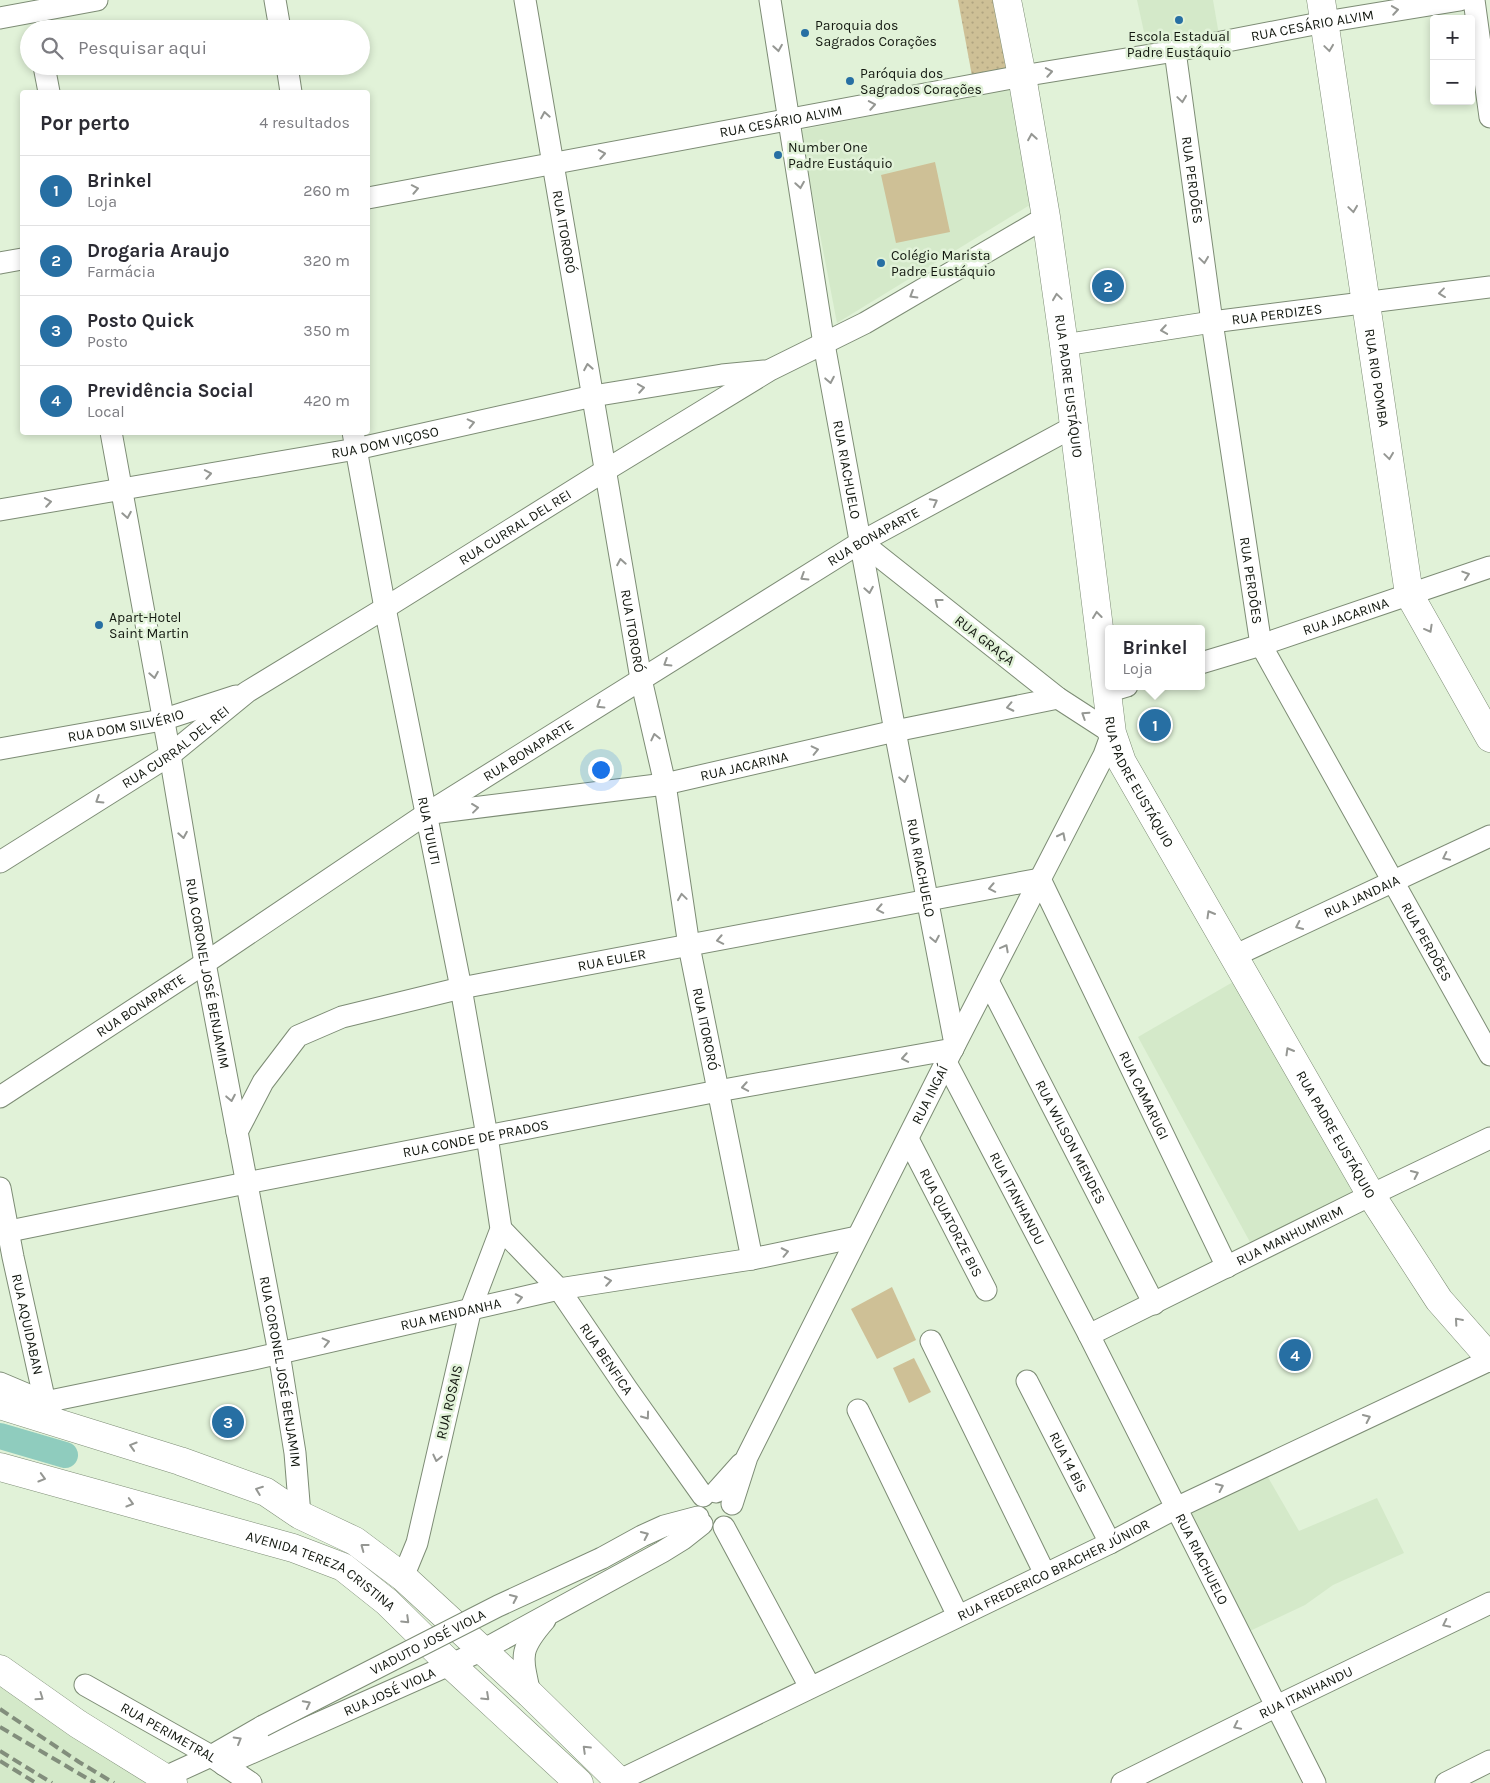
<!DOCTYPE html>
<html lang="pt">
<meta charset="utf-8">
<style>
body{margin:0;font-family:Karla,sans-serif;background:#f2f2f3;color:#2b2b33}
.controls{position:absolute;right:15px;top:15px;display:grid;overflow:hidden;border-radius:5px;box-shadow:0 2px 8px #0003}
.controls button{width:45px;height:45px;display:grid;place-items:center;padding:0;border:0;border-bottom:1px solid #e1e1e2;background:#fff;color:#2b2b33;font:25px sans-serif}
.you{position:absolute;left:600px;top:769px;width:18px;height:18px;margin:-12px;border:4px solid #fff;border-radius:50%;background:#1a73e8;box-shadow:0 0 0 8px #1a73e833}
.badge{display:grid;place-items:center;width:32px;height:32px;border-radius:50%;background:#276fa3;color:#fff;font-size:16px;font-weight:700}
.pin{position:absolute;translate:-50% -50%;border:2px solid #fff;box-shadow:0 1px 5px #0006}
.popup{position:absolute;left:1105px;top:625px;width:100px;height:65px;box-sizing:border-box;display:grid;place-content:center;border-radius:5px;background:#fff;filter:drop-shadow(0 1px 4px #0005);font-size:16px;white-space:nowrap;color:#7c7c81}
.popup b{font-size:19px;color:#2b2b33}
.popup::after{content:'';position:absolute;left:50%;top:100%;margin-left:-10px;border:10px solid transparent;border-top-color:#fff}
.list{margin:0;padding:0;list-style:none}
h2{display:flex;justify-content:space-between;align-items:center;height:65px;margin:0;padding:0 20px;font-size:21px}
h2 small{font-size:16px;font-weight:400;color:#7c7c81}
.list li{display:grid;grid-template-columns:32px 1fr auto;gap:15px;align-items:center;box-sizing:border-box;height:70px;padding:0 20px;border-top:1px solid #e1e1e2}
.list b{display:block;font-size:19px;white-space:nowrap}
.list p{margin:0;font-size:16px;white-space:nowrap;color:#7c7c81}
.list em{font-size:16px;font-style:normal;color:#7c7c81}
.icon{flex:none;width:28px;height:28px;fill:none;stroke:currentColor;stroke-width:2;stroke-linecap:round;stroke-linejoin:round}
.map{position:relative;flex:none;width:1490px;height:1783px;overflow:hidden}
.search{position:absolute;background:#fff;box-shadow:0 2px 8px #0003;left:20px;top:20px;width:350px;height:55px;display:flex;align-items:center;gap:12px;box-sizing:border-box;padding:0 18px;border-radius:28px;color:#7c7c81;font-size:19px}
.panel{position:absolute;background:#fff;box-shadow:0 2px 8px #0003;left:20px;top:90px;width:350px;height:345px;border-radius:5px}
.map>svg:first-child{display:block}
</style>
<div class="map">
<svg width="1490" height="1783" viewBox="0 0 1490 1783">
<defs>
<pattern id="green-dots" width="8" height="8" patternUnits="userSpaceOnUse" patternTransform="scale(1.25)"><rect width="8" height="8" fill="#cec096"/><path d="M2 2h.1M6 6h.1" fill="none" stroke="#b0a480" stroke-width="1.8" stroke-linecap="round"/></pattern>
</defs>
<rect width="100%" height="100%" fill="#e1f2d8"/>
<g fill="#d4e9c9">
<path d="M1137 0H1213L1220 41 1149 55Z"/>
<path d="M1014 88 1033 203 837 323 800 130Z"/>
<path d="M1245 975 1371 1195 1256 1253 1138 1037Z"/>
<path d="M1265 1472 1299 1531 1377 1498 1404 1553 1333 1585 1305 1605 1250 1631 1188 1508Z"/>
<path d="M0 1686 33 1710 154 1783H0Z"/>
</g>
<path fill="url(#green-dots)" d="M958 0H996L1009 68 972 76Z"/>
<g fill="#cec096">
<path d="M935 162 950 232 896 243 881 175Z"/>
<path d="M892 1287 916 1340 877 1359 851 1309Z"/>
<path d="M914 1358 931 1392 909 1403 893 1368Z"/>
</g>
<g fill="none" stroke-linecap="round" stroke-linejoin="round">
<path stroke="#8fccbe" stroke-width="26" d="M0 1436 65 1455"/>
<g stroke="#7d8c75" stroke-width="23">
<g id="minor">
<path d="M275 0 280 29"/>
<path id="s1" d="M525 0 641 679 665 784 689 946 752 1259"/>
<path id="s2" d="M770 0 824 344 895 731 955 1044"/>
<path d="M1474 0 1490 117"/>
<path d="M0 18 97 0"/>
<path id="s3" d="M1175 51 1212 322 1261 645 1490 1055"/>
<path d="M44 66 49 92"/>
<path d="M287 66 291 92"/>
<path id="s4" d="M368 198 1022 76 1175 51 1325 22 1460 0"/>
<path d="M0 263 22 259"/>
<path id="s5" d="M1064 345 1212 322 1490 287"/>
<path id="s6" d="M111 432 170 755 205 963 279 1353 295 1453 300 1515"/>
<path id="s7" d="M353 432 385 608 461 988 487 1136 501 1229 471 1308 417 1543 403 1577"/>
<path id="s8" d="M0 510 356 449 593 396 722 375 764 371"/>
<path id="s9" d="M1201 663 1261 645 1490 567"/>
<path d="M1107 692 1127 686"/>
<path id="s10" d="M0 749 162 720 236 696"/>
<path id="s11" d="M432 813 665 784 895 731 1058 698"/>
<path id="s12" d="M0 862 170 755 247 692 385 608 606 470 770 370 865 323 1046 217"/>
<path id="s13" d="M1040 879 1227 1267"/>
<path id="s14" d="M1234 956 1490 836"/>
<path id="s15" d="M988 981 1154 1304"/>
<path id="s16" d="M946 1062 1089 1335 1315 1783"/>
<path id="s17" d="M0 1097 205 963 426 814 861 542 1073 427"/>
<path id="s18" d="M237 1132 263 1082 298 1036 342 1017 461 988 1040 879"/>
<path id="s19" d="M908 1139 986 1290"/>
<path id="s20" d="M0 1188 13 1257 45 1402 51 1410"/>
<path id="s21" d="M501 1229 559 1289 627 1389 703 1496"/>
<path id="s22" d="M0 1233 246 1183 718 1091 953 1049"/>
<path id="s23" d="M1089 1335 1371 1195 1490 1138"/>
<path d="M931 1341 1045 1574"/>
<path id="s24" d="M1027 1381 1110 1543"/>
<path id="s25" d="M0 1383 45 1402 249 1360 559 1289 752 1259 857 1237"/>
<path d="M858 1410 958 1616"/>
<path d="M716 1492 741 1464"/>
<path id="s26" d="M732 1504 747 1457 946 1062 1104 755 1112 733 1058 698 861 542"/>
<path d="M724 1527 810 1687"/>
<path d="M602 1558 642 1536 664 1526 698 1517"/>
<path id="s27" d="M85 1685 211 1756 251 1783"/>
<path d="M530 1694C522 1656 518 1651 545 1620"/>
<path id="s28" d="M224 1765 483 1650 662 1552 683 1539 702 1524"/>
<path d="M163 1778 211 1756 263 1726"/>
<path id="s29" d="M618 1781 1110 1543 1176 1508 1490 1360"/>
<path id="s30" d="M1122 1783 1277 1706 1490 1603"/>
<path d="M1446 1783 1490 1761"/>
</g>
</g>
<g stroke="#7d8c75" stroke-width="29">
<g id="major">
<path id="s31" d="M1007 0 1022 76 1046 217 1064 345 1112 733 1122 762 1371 1195 1439 1300 1490 1358"/>
<path id="s32" d="M1321 0 1409 594 1490 738"/>
<path d="M0 1669 78 1724 173 1783"/>
</g>
</g>
<g stroke="#7d8c75" stroke-width="29">
<g id="highway">
<path d="M0 1405 180 1461 266 1492 300 1515 355 1541 403 1577 440 1611 530 1694 621 1783"/>
<path id="s33" d="M0 1467 293 1548 343 1567 387 1602 450 1664 579 1783"/>
</g>
</g>
<use href="#minor" stroke="#fff" stroke-width="21"/>
<use href="#major" stroke="#fff" stroke-width="28"/>
<use href="#highway" stroke="#fff" stroke-width="28"/>
<g stroke="#828e7c" stroke-width="4" stroke-dasharray="10 5" stroke-linecap="butt">
<path d="M0 1709 79 1762 114 1783"/>
<path d="M0 1727 95 1783"/>
<path d="M0 1751 52 1783"/>
<path d="M0 1761 36 1783"/>
</g>
<g stroke="#7d8c75" stroke-width="23" stroke-linecap="butt">
<g id="minor-bridge">
<path id="s34" d="M263 1726 498 1606 602 1558"/>
</g>
</g>
<use href="#minor-bridge" stroke="#fff" stroke-width="21"/>
</g>
<defs><path id="oneway-chevron" d="M-2-3.5L2.5 0L-2 3.5" fill="none" stroke-width="1.6" stroke-linecap="round" stroke-linejoin="round" transform="scale(1.25)"/></defs>
<g stroke="#959793">
<use href="#oneway-chevron" transform="translate(1395 10) rotate(-9)"/>
<use href="#oneway-chevron" transform="translate(778 48) rotate(81)"/>
<use href="#oneway-chevron" transform="translate(1329 48) rotate(82)"/>
<use href="#oneway-chevron" transform="translate(1049 72) rotate(-10)"/>
<use href="#oneway-chevron" transform="translate(1182 99) rotate(82)"/>
<use href="#oneway-chevron" transform="translate(872 105) rotate(-10)"/>
<use href="#oneway-chevron" transform="translate(545 115) rotate(-100)"/>
<use href="#oneway-chevron" transform="translate(1032 137) rotate(-99)"/>
<use href="#oneway-chevron" transform="translate(602 154) rotate(-10)"/>
<use href="#oneway-chevron" transform="translate(800 185) rotate(81)"/>
<use href="#oneway-chevron" transform="translate(415 189) rotate(-11)"/>
<use href="#oneway-chevron" transform="translate(1353 209) rotate(82)"/>
<use href="#oneway-chevron" transform="translate(1204 260) rotate(82)"/>
<use href="#oneway-chevron" transform="translate(1442 293) rotate(173)"/>
<use href="#oneway-chevron" transform="translate(913 295) rotate(149)"/>
<use href="#oneway-chevron" transform="translate(1057 297) rotate(-98)"/>
<use href="#oneway-chevron" transform="translate(1164 330) rotate(171)"/>
<use href="#oneway-chevron" transform="translate(588 367) rotate(-100)"/>
<use href="#oneway-chevron" transform="translate(830 380) rotate(79)"/>
<use href="#oneway-chevron" transform="translate(641 388) rotate(-9)"/>
<use href="#oneway-chevron" transform="translate(471 423) rotate(-13)"/>
<use href="#oneway-chevron" transform="translate(1389 456) rotate(82)"/>
<use href="#oneway-chevron" transform="translate(208 474) rotate(-10)"/>
<use href="#oneway-chevron" transform="translate(48 502) rotate(-9)"/>
<use href="#oneway-chevron" transform="translate(934 502) rotate(-28)"/>
<use href="#oneway-chevron" transform="translate(127 515) rotate(80)"/>
<use href="#oneway-chevron" transform="translate(621 562) rotate(-100)"/>
<use href="#oneway-chevron" transform="translate(1466 575) rotate(-18)"/>
<use href="#oneway-chevron" transform="translate(804 577) rotate(148)"/>
<use href="#oneway-chevron" transform="translate(869 590) rotate(80)"/>
<use href="#oneway-chevron" transform="translate(938 602) rotate(-142)"/>
<use href="#oneway-chevron" transform="translate(1097 615) rotate(-97)"/>
<use href="#oneway-chevron" transform="translate(1429 629) rotate(61)"/>
<use href="#oneway-chevron" transform="translate(667 663) rotate(148)"/>
<use href="#oneway-chevron" transform="translate(154 675) rotate(80)"/>
<use href="#oneway-chevron" transform="translate(600 705) rotate(148)"/>
<use href="#oneway-chevron" transform="translate(1010 707) rotate(168)"/>
<use href="#oneway-chevron" transform="translate(1085 715) rotate(-147)"/>
<use href="#oneway-chevron" transform="translate(655 737) rotate(-103)"/>
<use href="#oneway-chevron" transform="translate(815 750) rotate(-13)"/>
<use href="#oneway-chevron" transform="translate(904 779) rotate(79)"/>
<use href="#oneway-chevron" transform="translate(99 800) rotate(148)"/>
<use href="#oneway-chevron" transform="translate(475 808) rotate(-7)"/>
<use href="#oneway-chevron" transform="translate(183 835) rotate(80)"/>
<use href="#oneway-chevron" transform="translate(1062 836) rotate(-63)"/>
<use href="#oneway-chevron" transform="translate(1446 857) rotate(154)"/>
<use href="#oneway-chevron" transform="translate(992 888) rotate(169)"/>
<use href="#oneway-chevron" transform="translate(682 897) rotate(-98)"/>
<use href="#oneway-chevron" transform="translate(880 909) rotate(169)"/>
<use href="#oneway-chevron" transform="translate(1210 914) rotate(-120)"/>
<use href="#oneway-chevron" transform="translate(1299 926) rotate(155)"/>
<use href="#oneway-chevron" transform="translate(935 939) rotate(79)"/>
<use href="#oneway-chevron" transform="translate(720 940) rotate(169)"/>
<use href="#oneway-chevron" transform="translate(1005 948) rotate(-62)"/>
<use href="#oneway-chevron" transform="translate(1289 1051) rotate(-120)"/>
<use href="#oneway-chevron" transform="translate(905 1058) rotate(170)"/>
<use href="#oneway-chevron" transform="translate(745 1087) rotate(170)"/>
<use href="#oneway-chevron" transform="translate(231 1098) rotate(79)"/>
<use href="#oneway-chevron" transform="translate(1415 1174) rotate(-25)"/>
<use href="#oneway-chevron" transform="translate(785 1252) rotate(-12)"/>
<use href="#oneway-chevron" transform="translate(608 1281) rotate(-9)"/>
<use href="#oneway-chevron" transform="translate(519 1298) rotate(-12)"/>
<use href="#oneway-chevron" transform="translate(1458 1321) rotate(-131)"/>
<use href="#oneway-chevron" transform="translate(326 1342) rotate(-13)"/>
<use href="#oneway-chevron" transform="translate(646 1416) rotate(54)"/>
<use href="#oneway-chevron" transform="translate(1367 1418) rotate(-25)"/>
<use href="#oneway-chevron" transform="translate(133 1446) rotate(-163)"/>
<use href="#oneway-chevron" transform="translate(437 1458) rotate(103)"/>
<use href="#oneway-chevron" transform="translate(42 1478) rotate(16)"/>
<use href="#oneway-chevron" transform="translate(1220 1487) rotate(-25)"/>
<use href="#oneway-chevron" transform="translate(259 1490) rotate(-159)"/>
<use href="#oneway-chevron" transform="translate(130 1503) rotate(16)"/>
<use href="#oneway-chevron" transform="translate(645 1535) rotate(-25)"/>
<use href="#oneway-chevron" transform="translate(364 1547) rotate(-143)"/>
<use href="#oneway-chevron" transform="translate(514 1598) rotate(-25)"/>
<use href="#oneway-chevron" transform="translate(406 1620) rotate(44)"/>
<use href="#oneway-chevron" transform="translate(1446 1624) rotate(154)"/>
<use href="#oneway-chevron" transform="translate(40 1697) rotate(35)"/>
<use href="#oneway-chevron" transform="translate(486 1697) rotate(43)"/>
<use href="#oneway-chevron" transform="translate(307 1704) rotate(-27)"/>
<use href="#oneway-chevron" transform="translate(1237 1726) rotate(154)"/>
<use href="#oneway-chevron" transform="translate(238 1740) rotate(-30)"/>
<use href="#oneway-chevron" transform="translate(586 1749) rotate(-136)"/>
</g>
<g fill="#276fa3" stroke="#e1f2d8" stroke-width="2">
<circle cx="1179" cy="20" r="5"/>
<circle cx="805" cy="33" r="5"/>
<circle cx="850" cy="81" r="5"/>
<circle cx="778" cy="155" r="5"/>
<circle cx="881" cy="263" r="5"/>
<circle cx="99" cy="625" r="5"/>
</g>
<g text-anchor="middle" stroke-width="5" stroke-linejoin="round" paint-order="stroke">
<g font-size="14" fill="#131810" stroke="#e1f2d8" text-anchor="start">
<text x="815" y="30">Paroquia dos<tspan x="815" dy="16">Sagrados Corações</tspan></text>
<text x="1179" y="41" text-anchor="middle">Escola Estadual<tspan x="1179" dy="16">Padre Eustáquio</tspan></text>
<text x="860" y="78">Paróquia dos<tspan x="860" dy="16">Sagrados Corações</tspan></text>
<text x="788" y="152">Number One<tspan x="788" dy="16">Padre Eustáquio</tspan></text>
<text x="891" y="260">Colégio Marista<tspan x="891" dy="16">Padre Eustáquio</tspan></text>
<text x="109" y="622">Apart-Hotel<tspan x="109" dy="16">Saint Martin</tspan></text>
</g>
<g font-size="14" fill="#131810" stroke="#e1f2d8">
<text dy="5" stroke="none"><textPath href="#s4" startOffset="960">RUA CESÁRIO ALVIM</textPath></text>
<text dy="5" stroke="none"><textPath href="#s4" startOffset="420">RUA CESÁRIO ALVIM</textPath></text>
<text dy="5" stroke="none"><textPath href="#s3" startOffset="130">RUA PERDÕES</textPath></text>
<text dy="5" stroke="none"><textPath href="#s1" startOffset="235">RUA ITORORÓ</textPath></text>
<text dy="5" stroke="none"><textPath href="#s5" startOffset="215">RUA PERDIZES</textPath></text>
<text dy="5" stroke="none"><textPath href="#s32" startOffset="382">RUA RIO POMBA</textPath></text>
<text dy="5" stroke="none"><textPath href="#s31" startOffset="391">RUA PADRE EUSTÁQUIO</textPath></text>
<text dy="5" stroke="none"><textPath href="#s8" startOffset="391">RUA DOM VIÇOSO</textPath></text>
<text dy="5" stroke="none"><textPath href="#s2" startOffset="476">RUA RIACHUELO</textPath></text>
<text dy="5" stroke="none"><textPath href="#s12" startOffset="615">RUA CURRAL DEL REI</textPath></text>
<text dy="5" stroke="none"><textPath href="#s17" startOffset="1038">RUA BONAPARTE</textPath></text>
<text dy="5" stroke="none"><textPath href="#s3" startOffset="535">RUA PERDÕES</textPath></text>
<text dy="5" stroke="none"><textPath href="#s9" startOffset="152">RUA JACARINA</textPath></text>
<text dy="5" stroke="none"><textPath href="#s1" startOffset="640">RUA ITORORÓ</textPath></text>
<text transform="translate(985 640) rotate(38)" y="5">RUA GRAÇA</text>
<text dy="5" stroke="none"><textPath href="#s10" startOffset="128">RUA DOM SILVÉRIO</textPath></text>
<text dy="5" stroke="none"><textPath href="#s12" startOffset="210">RUA CURRAL DEL REI</textPath></text>
<text dy="5" stroke="none"><textPath href="#s17" startOffset="632">RUA BONAPARTE</textPath></text>
<text dy="5" stroke="none"><textPath href="#s11" startOffset="316">RUA JACARINA</textPath></text>
<text dy="5" stroke="none"><textPath href="#s31" startOffset="796">RUA PADRE EUSTÁQUIO</textPath></text>
<text dy="5" stroke="none"><textPath href="#s7" startOffset="406">RUA TUIUTI</textPath></text>
<text dy="5" stroke="none"><textPath href="#s2" startOffset="881">RUA RIACHUELO</textPath></text>
<text dy="5" stroke="none"><textPath href="#s14" startOffset="141">RUA JANDAIA</textPath></text>
<text dy="5" stroke="none"><textPath href="#s3" startOffset="940">RUA PERDÕES</textPath></text>
<text dy="5" stroke="none"><textPath href="#s18" startOffset="438">RUA EULER</textPath></text>
<text dy="5" stroke="none"><textPath href="#s6" startOffset="550">RUA CORONEL JOSÉ BENJAMIM</textPath></text>
<text dy="5" stroke="none"><textPath href="#s17" startOffset="168">RUA BONAPARTE</textPath></text>
<text dy="5" stroke="none"><textPath href="#s1" startOffset="1045">RUA ITORORÓ</textPath></text>
<text dy="5" stroke="none"><textPath href="#s26" startOffset="455">RUA INGAÍ</textPath></text>
<text dy="5" stroke="none"><textPath href="#s13" startOffset="240">RUA CAMARUGI</textPath></text>
<text dy="5" stroke="none"><textPath href="#s31" startOffset="1201">RUA PADRE EUSTÁQUIO</textPath></text>
<text dy="5" stroke="none"><textPath href="#s22" startOffset="485">RUA CONDE DE PRADOS</textPath></text>
<text dy="5" stroke="none"><textPath href="#s15" startOffset="181">RUA WILSON MENDES</textPath></text>
<text dy="5" stroke="none"><textPath href="#s16" startOffset="154">RUA ITANHANDU</textPath></text>
<text dy="5" stroke="none"><textPath href="#s19" startOffset="94">RUA QUATORZE BIS</textPath></text>
<text dy="5" stroke="none"><textPath href="#s23" startOffset="224">RUA MANHUMIRIM</textPath></text>
<text dy="5" stroke="none"><textPath href="#s25" startOffset="464">RUA MENDANHA</textPath></text>
<text dy="5" stroke="none"><textPath href="#s20" startOffset="139">RUA AQUIDABAN</textPath></text>
<text dy="5" stroke="none"><textPath href="#s21" startOffset="168">RUA BENFICA</textPath></text>
<text dy="5" stroke="none"><textPath href="#s6" startOffset="955">RUA CORONEL JOSÉ BENJAMIM</textPath></text>
<text transform="translate(449 1402) rotate(-77)" y="5">RUA ROSAIS</text>
<text dy="5" stroke="none"><textPath href="#s24" startOffset="91">RUA 14 BIS</textPath></text>
<text dy="5" stroke="none"><textPath href="#s16" startOffset="559">RUA RIACHUELO</textPath></text>
<text dy="5" stroke="none"><textPath href="#s29" startOffset="484">RUA FREDERICO BRACHER JÚNIOR</textPath></text>
<text dy="5" stroke="none"><textPath href="#s33" startOffset="339">AVENIDA TEREZA CRISTINA</textPath></text>
<text dy="5" stroke="none"><textPath href="#s34" startOffset="185">VIADUTO JOSÉ VIOLA</textPath></text>
<text dy="5" stroke="none"><textPath href="#s28" startOffset="181">RUA JOSÉ VIOLA</textPath></text>
<text dy="5" stroke="none"><textPath href="#s30" startOffset="205">RUA ITANHANDU</textPath></text>
<text dy="5" stroke="none"><textPath href="#s27" startOffset="96">RUA PERIMETRAL</textPath></text>
</g>
</g>
</svg>
<div class="controls">
<button>+</button>
<button>−</button>
</div>
<div class="you"></div>
<div class="pin badge" style="left:1155px;top:725px">1</div>
<div class="popup"><b>Brinkel</b>Loja</div>
<div class="pin badge" style="left:1108px;top:286px">2</div>
<div class="pin badge" style="left:228px;top:1422px">3</div>
<div class="pin badge" style="left:1295px;top:1355px">4</div>
<div class="search"><svg class="icon" aria-label="search" viewBox="0 0 24 24"><circle cx="10" cy="10" r="6"/><path d="M15 15l6 6"/></svg>Pesquisar aqui</div>
<section class="panel">
<h2>Por perto<small>4 resultados</small></h2>
<ul class="list">
<li><span class="badge">1</span><div><b>Brinkel</b><p>Loja</p></div><em>260 m</em></li>
<li><span class="badge">2</span><div><b>Drogaria Araujo</b><p>Farmácia</p></div><em>320 m</em></li>
<li><span class="badge">3</span><div><b>Posto Quick</b><p>Posto</p></div><em>350 m</em></li>
<li><span class="badge">4</span><div><b>Previdência Social</b><p>Local</p></div><em>420 m</em></li>
</ul>
</section>
</div>
